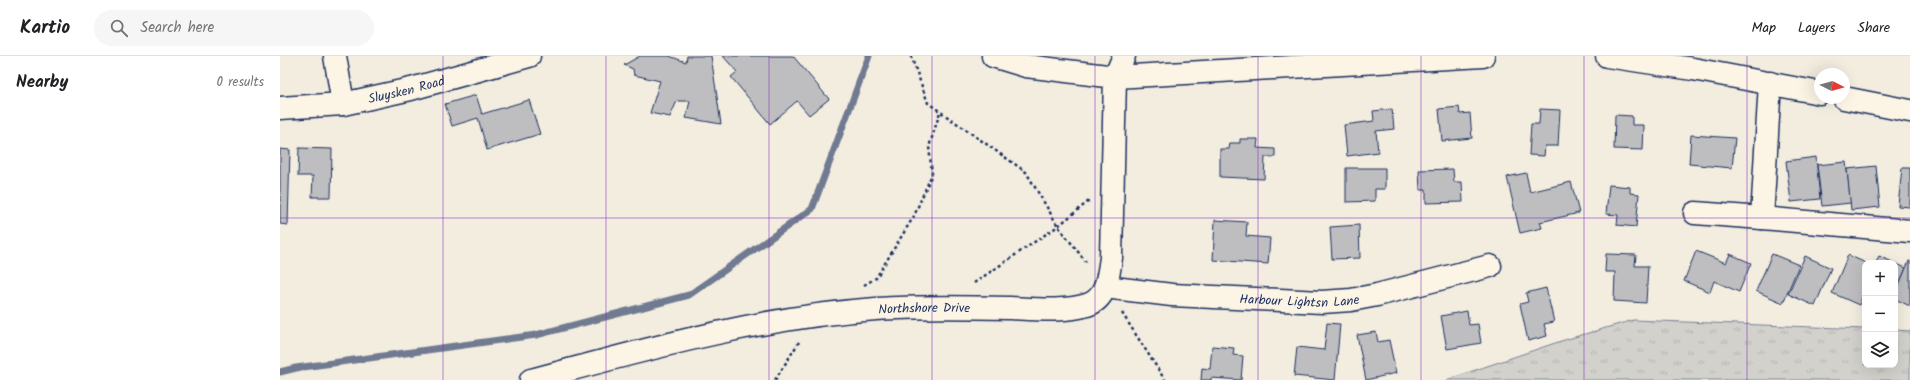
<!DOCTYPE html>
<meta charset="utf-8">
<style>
body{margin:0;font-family:Kalam,sans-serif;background:#f6f6f6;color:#202124}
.controls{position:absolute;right:12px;bottom:12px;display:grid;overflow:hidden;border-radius:8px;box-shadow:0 4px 16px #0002}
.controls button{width:36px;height:36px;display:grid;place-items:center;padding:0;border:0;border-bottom:1px solid #e0e0e0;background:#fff;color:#202124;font:20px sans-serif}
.compass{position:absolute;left:1534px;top:12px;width:36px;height:36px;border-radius:50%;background:#fff;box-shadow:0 4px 16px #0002;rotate:96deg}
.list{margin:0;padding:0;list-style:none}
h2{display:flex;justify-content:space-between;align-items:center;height:52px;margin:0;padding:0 16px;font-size:17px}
h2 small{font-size:13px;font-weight:400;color:#757577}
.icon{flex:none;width:22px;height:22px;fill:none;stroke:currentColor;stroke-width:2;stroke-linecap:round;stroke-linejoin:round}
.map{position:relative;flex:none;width:1630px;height:324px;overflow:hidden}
header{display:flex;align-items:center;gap:24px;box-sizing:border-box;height:56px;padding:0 20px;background:#fff;border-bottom:1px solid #e0e0e0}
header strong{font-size:19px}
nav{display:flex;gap:22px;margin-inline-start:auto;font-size:14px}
.search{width:280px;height:36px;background:#f6f6f6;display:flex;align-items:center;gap:10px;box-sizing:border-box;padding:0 14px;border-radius:22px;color:#757577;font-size:15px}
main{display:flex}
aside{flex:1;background:#fff}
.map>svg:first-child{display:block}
</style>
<header>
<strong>Kartio</strong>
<div class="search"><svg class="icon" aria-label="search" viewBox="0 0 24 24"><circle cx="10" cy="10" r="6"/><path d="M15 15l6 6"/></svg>Search here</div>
<nav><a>Map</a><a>Layers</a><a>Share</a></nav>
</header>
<main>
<aside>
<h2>Nearby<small>0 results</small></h2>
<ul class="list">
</ul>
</aside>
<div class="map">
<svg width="1630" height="324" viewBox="0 0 1630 324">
<defs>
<pattern id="grass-tufts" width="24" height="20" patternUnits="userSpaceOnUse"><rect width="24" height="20" fill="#d3d1cc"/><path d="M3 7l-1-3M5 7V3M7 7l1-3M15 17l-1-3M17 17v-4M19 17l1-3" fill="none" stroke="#b5b4b2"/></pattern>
</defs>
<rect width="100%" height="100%" fill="#f3ede0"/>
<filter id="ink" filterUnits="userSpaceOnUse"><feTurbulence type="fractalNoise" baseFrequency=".025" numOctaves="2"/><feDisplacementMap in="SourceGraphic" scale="8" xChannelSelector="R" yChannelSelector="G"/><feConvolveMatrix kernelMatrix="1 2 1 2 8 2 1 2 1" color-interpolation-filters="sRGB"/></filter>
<g filter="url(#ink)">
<path fill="url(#grass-tufts)" stroke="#778095" d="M1353 264 1585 273V309H1615V274L1630 275V324H1166L1281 285Z"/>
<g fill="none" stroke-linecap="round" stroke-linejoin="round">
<path stroke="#707a91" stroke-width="7" d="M0 316 16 312 256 279 409 239 532 153 589 0"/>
</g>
<g fill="#bebec0" stroke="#1b2f5e">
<path d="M360 0H389L406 6 407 0H431L441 68 406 62 410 45H397L390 61 370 57 380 25 354 19 353 13 344 9Z"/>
<path d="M443 0H513L549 43 529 59 517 45 490 68 451 21 457 16Z"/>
<path d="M196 39 202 58 249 44 260 78 207 94 198 62 172 70 165 48Z"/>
<path d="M1179 51 1180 58 1190 57 1192 82 1162 85 1159 53Z"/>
<path d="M1112 53 1114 73 1096 75 1098 96 1067 100 1064 69 1094 65 1093 55Z"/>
<path d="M1260 53 1280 54 1278 90H1265L1264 100 1249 99 1251 68H1259Z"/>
<path d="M1335 59 1352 60V69H1364L1363 94 1334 93Z"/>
<path d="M1411 79 1455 82 1452 112 1409 108Z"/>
<path d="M960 83H978L977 92 995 93V101H985L984 123 940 121V93H949L950 87H960Z"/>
<path d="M19 92 52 93 51 141H32L33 120H18Z"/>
<path d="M0 93 10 94 8 169 0 168Z"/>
<path d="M1536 101 1540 143 1511 146 1506 105Z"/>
<path d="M1566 106 1571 147 1542 150 1537 109Z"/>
<path d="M1596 110 1600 151 1571 154 1567 113Z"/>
<path d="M1066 112H1105V133H1095V145L1066 146Z"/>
<path d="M1622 112H1630V151L1618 150Z"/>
<path d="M1173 113 1174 126H1182L1183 146 1146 147V134H1140L1139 114Z"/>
<path d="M1246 117 1250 136 1291 126 1299 157 1260 166 1262 172 1240 177 1227 121Z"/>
<path d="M1329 129 1350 131V137L1359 138 1356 171 1337 169 1338 159 1326 158Z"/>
<path d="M935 164 967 166 966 180 990 182 988 208 933 204Z"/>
<path d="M1079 169 1080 202 1052 203 1050 171Z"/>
<path d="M1416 195 1446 207 1450 198 1471 207 1459 236 1434 225 1430 236 1404 225Z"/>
<path d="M1326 198 1356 199 1355 210H1368L1366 247 1334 245 1335 216H1325Z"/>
<path d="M1492 198 1519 209 1503 247 1476 235Z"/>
<path d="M1568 199 1586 207 1585 234 1579 249 1552 237Z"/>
<path d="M1525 200 1551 212 1535 250 1508 238Z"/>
<path d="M1599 200 1626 212 1615 238V207H1596Z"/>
<path d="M1629 205H1630V250L1615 243V238Z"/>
<path d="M1266 232 1274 266 1264 268 1267 280 1248 285 1240 248 1248 246 1246 237Z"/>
<path d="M1187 255 1189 269 1198 268 1201 287 1167 293 1161 260Z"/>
<path d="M1047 267 1060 268 1055 324 1014 320 1017 291 1044 294Z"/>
<path d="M1096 276 1098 286 1109 284 1116 317 1086 324 1077 279Z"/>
<path d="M932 290 954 292 953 299 963 300 961 324 931 322V324H921L922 312 930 313Z"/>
</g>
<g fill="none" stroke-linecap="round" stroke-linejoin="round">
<g stroke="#1b2f5e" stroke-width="25">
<g id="minor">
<path d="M55 0 63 48"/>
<path d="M713 0 746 10 835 21 1203 0"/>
<path d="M1327 0 1413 13 1540 37"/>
<path d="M1490 27 1482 162 1630 175"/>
<path d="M1564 42 1630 55"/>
<path id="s1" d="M0 52 63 48 131 33 249 0"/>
<path d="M1415 157 1482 162"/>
<path id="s2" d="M825 231 892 239 1042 246 1071 244 1097 239 1210 210"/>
<path id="s3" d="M251 324C364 294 479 261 596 253 640 250 685 251 730 252 753 253 785 256 807 249 827 243 828 220 831 202L835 21 844 0"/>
</g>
</g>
<g stroke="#1b2f5e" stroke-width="2.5" stroke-dasharray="3 3" stroke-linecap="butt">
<path d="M631 0 648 47 746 116 778 170 806 206"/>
<path d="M694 227 778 170 809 145"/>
<path d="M584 229 596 222 634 160 652 118 649 91 660 56"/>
<path d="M842 257 885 324"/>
<path d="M495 324 519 286"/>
</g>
<use href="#minor" stroke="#fcf5e5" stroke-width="22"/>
</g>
</g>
<path fill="none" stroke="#7b2cbf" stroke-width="1" stroke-opacity="0.55" d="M163 0V324M326 0V324M489 0V324M652 0V324M815 0V324M978 0V324M1141 0V324M1304 0V324M1467 0V324M0 162H1630"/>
<g text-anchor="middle" stroke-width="3.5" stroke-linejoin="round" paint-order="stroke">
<g font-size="13" fill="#1b2f5e" stroke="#fcf5e5">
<text dy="5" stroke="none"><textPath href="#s1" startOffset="128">Sluysken Road</textPath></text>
<text dy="5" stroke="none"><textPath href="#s2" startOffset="195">Harbour Lightsn Lane</textPath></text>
<text dy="5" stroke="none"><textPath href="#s3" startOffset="401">Northshore Drive</textPath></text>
</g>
</g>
</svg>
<div class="controls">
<button>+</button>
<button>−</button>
<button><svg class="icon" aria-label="layers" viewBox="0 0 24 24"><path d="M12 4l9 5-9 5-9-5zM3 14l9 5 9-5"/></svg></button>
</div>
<svg class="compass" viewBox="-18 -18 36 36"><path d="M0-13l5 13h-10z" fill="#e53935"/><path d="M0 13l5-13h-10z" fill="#757577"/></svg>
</div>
</main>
